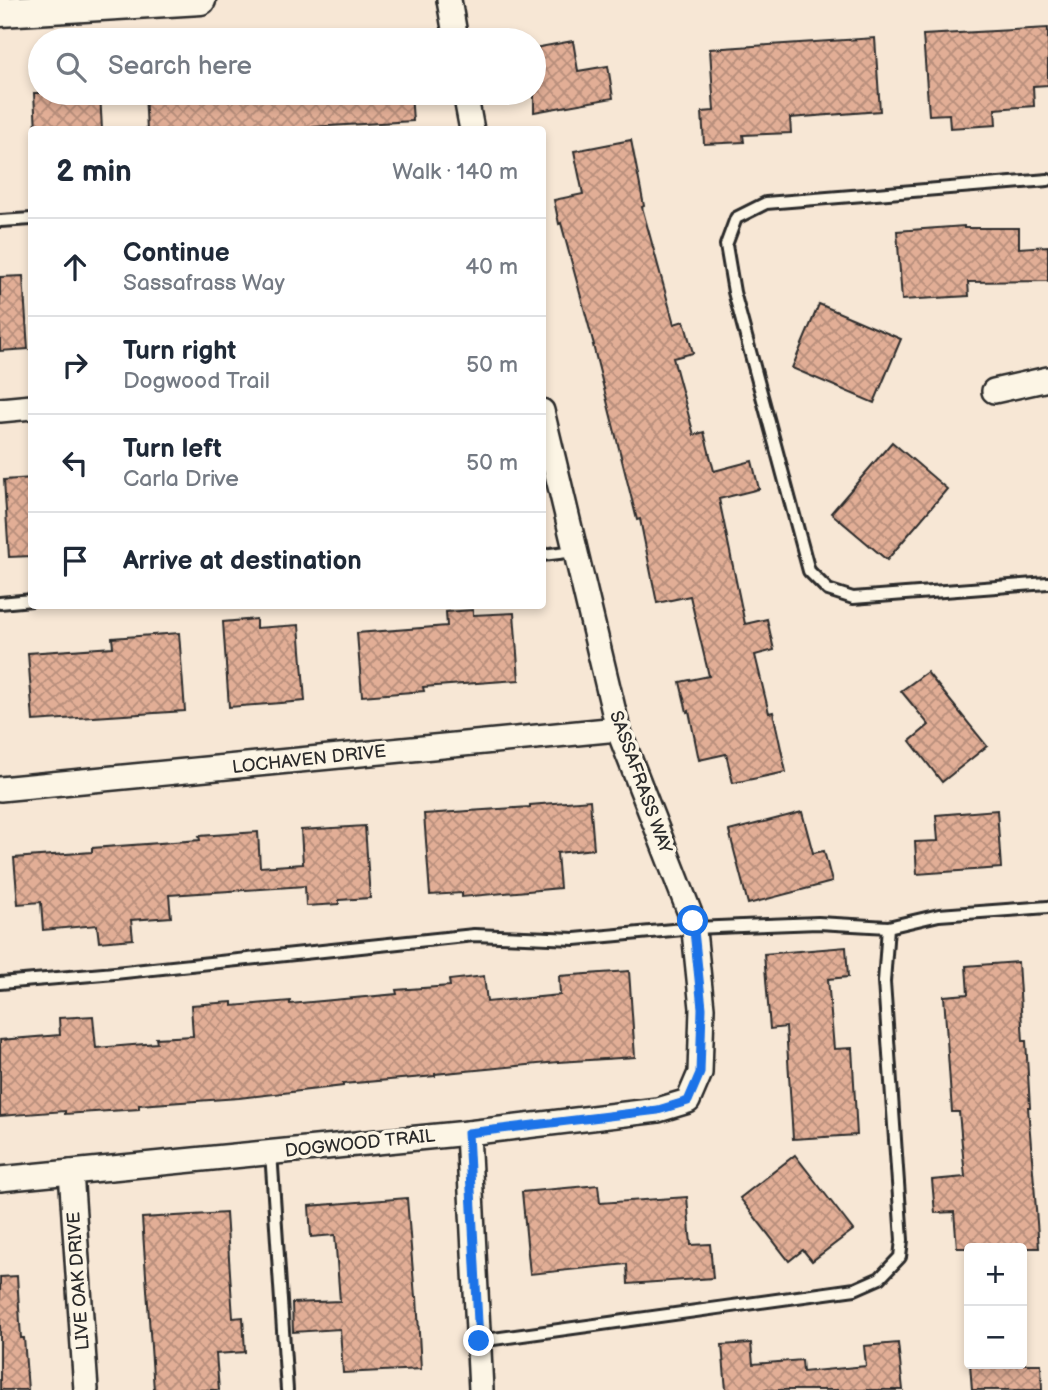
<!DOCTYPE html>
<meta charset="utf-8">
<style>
body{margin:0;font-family:"Balsamiq Sans",sans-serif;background:#f6f6f7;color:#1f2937}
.controls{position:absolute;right:21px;bottom:21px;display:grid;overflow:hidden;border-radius:7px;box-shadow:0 4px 10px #0003}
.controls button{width:63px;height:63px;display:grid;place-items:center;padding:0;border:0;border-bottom:2px solid #e0e1e3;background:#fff;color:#1f2937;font:35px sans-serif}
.stop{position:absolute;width:21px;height:21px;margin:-16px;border:5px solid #1a73e8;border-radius:50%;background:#fff}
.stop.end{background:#1a73e8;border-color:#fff;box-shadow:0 2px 7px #0008}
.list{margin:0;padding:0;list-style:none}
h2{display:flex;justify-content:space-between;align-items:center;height:91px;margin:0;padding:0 28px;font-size:30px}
h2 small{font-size:23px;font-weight:400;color:#747a83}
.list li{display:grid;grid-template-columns:46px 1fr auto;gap:21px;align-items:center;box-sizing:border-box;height:98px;padding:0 28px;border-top:2px solid #e0e1e3}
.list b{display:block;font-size:26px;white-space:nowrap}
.list p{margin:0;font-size:23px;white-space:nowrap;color:#747a83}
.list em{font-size:23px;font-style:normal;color:#747a83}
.icon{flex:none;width:38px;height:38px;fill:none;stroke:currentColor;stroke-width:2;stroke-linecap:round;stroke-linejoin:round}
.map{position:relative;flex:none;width:1048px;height:1390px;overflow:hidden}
.search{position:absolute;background:#fff;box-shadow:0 4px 10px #0003;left:28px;top:28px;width:518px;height:77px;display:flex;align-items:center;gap:18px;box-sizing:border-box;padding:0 24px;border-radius:38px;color:#747a83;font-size:26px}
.panel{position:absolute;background:#fff;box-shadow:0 4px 10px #0003;left:28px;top:126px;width:518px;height:483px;border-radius:7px}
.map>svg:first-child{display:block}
</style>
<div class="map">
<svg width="1048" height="1390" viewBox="0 0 1048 1390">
<defs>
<pattern id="building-cross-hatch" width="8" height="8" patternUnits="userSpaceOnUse" patternTransform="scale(1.75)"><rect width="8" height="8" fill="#e2ae96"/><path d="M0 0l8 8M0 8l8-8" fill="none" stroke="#b78e7b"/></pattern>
</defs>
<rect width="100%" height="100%" fill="#f7e7d5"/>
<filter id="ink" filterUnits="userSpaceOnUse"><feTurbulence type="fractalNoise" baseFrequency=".0143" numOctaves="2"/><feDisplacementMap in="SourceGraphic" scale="14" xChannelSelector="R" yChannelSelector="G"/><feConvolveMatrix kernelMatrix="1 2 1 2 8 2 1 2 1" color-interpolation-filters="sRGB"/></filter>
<g filter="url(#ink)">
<g fill="url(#building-cross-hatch)" stroke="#2b2b2b" stroke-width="2">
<path d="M1048 28V85L1033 86 1034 106 995 109 996 125 950 128 949 114 929 115 923 35Z"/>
<path d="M875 38 880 111 790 118 791 133 743 135 744 142 704 144 702 112 714 111 710 49Z"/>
<path d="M573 41 578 71 608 66 613 98 534 112V48Z"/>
<path d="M34 93H100L102 130H36Z"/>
<path d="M145 93H411L413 121 313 127V130H147Z"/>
<path d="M631 140 644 206 642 207 674 324 684 321 693 353 673 358 694 435 704 432 714 471 752 461 759 489 719 499 745 624 767 619 774 650 755 655 769 713 773 712 786 772 733 783 726 754 699 760 689 711 687 712 680 682 709 676 690 596 657 603 640 519 637 520 593 345H594L561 223 559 224 554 200 583 194 574 151Z"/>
<path d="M964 226V228H1019V248L1048 246V281L968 282 969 296 902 300 897 231Z"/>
<path d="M23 276 28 349 0 351V277Z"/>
<path d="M819 304 901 339 874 403 792 368Z"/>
<path d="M892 442 947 489 887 560 831 513Z"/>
<path d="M32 478V556L9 557 4 480Z"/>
<path d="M473 610V615L514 613 519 680 423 687 424 691 362 696 357 633 447 626 446 612Z"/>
<path d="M256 619V628L299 625 305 701 229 707 223 622Z"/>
<path d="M179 633 185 711 33 721 28 653 113 647 112 638Z"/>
<path d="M927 672 987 746 942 782 910 741 929 725 901 691Z"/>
<path d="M590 800 594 849 557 853 560 888 462 897V893L430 895 424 814 530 807V805Z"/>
<path d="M997 810 1001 868 917 874 915 842 938 841 936 815Z"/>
<path d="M802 812 813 853 824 851 832 882 748 904 729 831Z"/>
<path d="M365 826 370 898 339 900V904L306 906 305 886 169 895 171 917 131 920 133 939 99 942 97 925 43 930 41 902 18 904 14 858 92 852V848L200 840 199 836 258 832 260 867 303 864 301 830Z"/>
<path d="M846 947 848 977 828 979 834 1049 852 1048 857 1135 793 1139 786 1027 770 1029 764 954Z"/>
<path d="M1018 962 1023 1041H1026L1030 1107H1028L1039 1248H957L954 1212 935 1213 932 1180 965 1177 959 1112H952L944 996 968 994 966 966Z"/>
<path d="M629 971 635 1057 558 1062 435 1074V1076L343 1084V1086L239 1098 139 1105V1109L65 1114V1111L0 1116V1040L60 1035 59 1018 93 1016 96 1048 157 1043 156 1038 193 1036 191 1005 232 1002V1006L290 1001V1004L397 994 396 990 450 986 449 980 484 976 487 1002 560 995 559 976Z"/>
<path d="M795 1155 853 1230 812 1261 803 1250 789 1261 740 1198Z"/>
<path d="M598 1185 600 1203 687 1197 691 1245 710 1244 713 1278 628 1284 627 1264 530 1274 522 1192Z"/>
<path d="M407 1198 415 1297H417L421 1369 343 1373 340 1329 293 1332 292 1303 340 1301 335 1235 311 1237 309 1206Z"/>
<path d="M226 1213 233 1318 243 1317 245 1352 216 1354 219 1390H154L142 1218Z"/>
<path d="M17 1276 21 1338H24L28 1390H0V1277Z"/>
<path d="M751 1343 753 1364 802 1360 803 1372 866 1366 864 1346 898 1343 903 1390H726L722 1345Z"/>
<path d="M970 1364H1041L1042 1390H972Z"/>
</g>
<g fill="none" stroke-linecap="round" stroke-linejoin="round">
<g stroke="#2b2b2b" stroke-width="16">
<g id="service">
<path d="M1048 180 766 203 736 218 726 245 734 292 809 571 828 590 853 598 1048 583"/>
<path d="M0 221 32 219"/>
<path d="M542 555 576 551"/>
<path d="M0 603 32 600"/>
<path d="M0 983 115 973 474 935 575 939 694 928 818 923 888 927 939 915 1048 907"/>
<path d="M271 1152 287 1390"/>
<path d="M479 1341 855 1289 880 1278 900 1257 902 1240 884 982 888 927"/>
</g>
</g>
<g stroke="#2b2b2b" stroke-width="28">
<g id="minor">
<path d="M449 0 456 40"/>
<path d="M465 93 472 130"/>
<path d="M994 391 1048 379"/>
<path d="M0 410 32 407"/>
<path d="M0 789 618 729"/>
<path d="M468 1133 481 1390"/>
<path d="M71 1172 86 1390"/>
<path d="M0 1179 468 1133 658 1110 688 1101 700 1073 702 1008 693 921 618 729 542 411"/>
</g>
</g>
<g stroke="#2b2b2b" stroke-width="33">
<path id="tertiary" d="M0 12 201 0"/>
</g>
<use href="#service" stroke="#fcf5e5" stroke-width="10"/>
<use href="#minor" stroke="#fcf5e5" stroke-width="23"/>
<use href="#tertiary" stroke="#fcf5e5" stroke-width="28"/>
</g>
</g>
<g fill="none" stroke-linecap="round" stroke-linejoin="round" filter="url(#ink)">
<path stroke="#1a73e8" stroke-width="9" d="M479 1341 468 1133 658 1110 688 1101 700 1073 702 1008 693 921"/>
</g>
<g text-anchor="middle" stroke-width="7" stroke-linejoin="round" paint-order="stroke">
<g font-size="18" fill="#2b2b2b" stroke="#fcf5e5">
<text transform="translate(309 759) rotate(-6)" y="6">LOCHAVEN DRIVE</text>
<text transform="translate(641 782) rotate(70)" y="6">SASSAFRASS WAY</text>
<text transform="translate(360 1143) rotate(-6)" y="6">DOGWOOD TRAIL</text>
<text transform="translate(78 1281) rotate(-94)" y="6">LIVE OAK DRIVE</text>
</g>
</g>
</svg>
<div class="controls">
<button>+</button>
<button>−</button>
</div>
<div class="stop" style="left:693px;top:921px"></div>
<div class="stop end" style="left:479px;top:1341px"></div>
<div class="search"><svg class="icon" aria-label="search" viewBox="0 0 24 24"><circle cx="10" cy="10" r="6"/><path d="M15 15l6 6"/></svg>Search here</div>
<section class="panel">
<h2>2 min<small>Walk · 140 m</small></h2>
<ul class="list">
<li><svg class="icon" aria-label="ahead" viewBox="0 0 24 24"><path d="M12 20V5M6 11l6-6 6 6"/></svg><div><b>Continue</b><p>Sassafrass Way</p></div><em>40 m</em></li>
<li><svg class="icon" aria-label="right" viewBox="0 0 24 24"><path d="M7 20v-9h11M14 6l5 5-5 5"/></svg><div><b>Turn right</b><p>Dogwood Trail</p></div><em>50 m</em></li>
<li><svg class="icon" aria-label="left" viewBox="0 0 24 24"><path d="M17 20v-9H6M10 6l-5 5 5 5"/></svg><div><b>Turn left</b><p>Carla Drive</p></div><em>50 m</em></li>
<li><svg class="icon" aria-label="arrive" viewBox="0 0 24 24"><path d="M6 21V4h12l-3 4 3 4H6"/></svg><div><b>Arrive at destination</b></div></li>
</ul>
</section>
</div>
